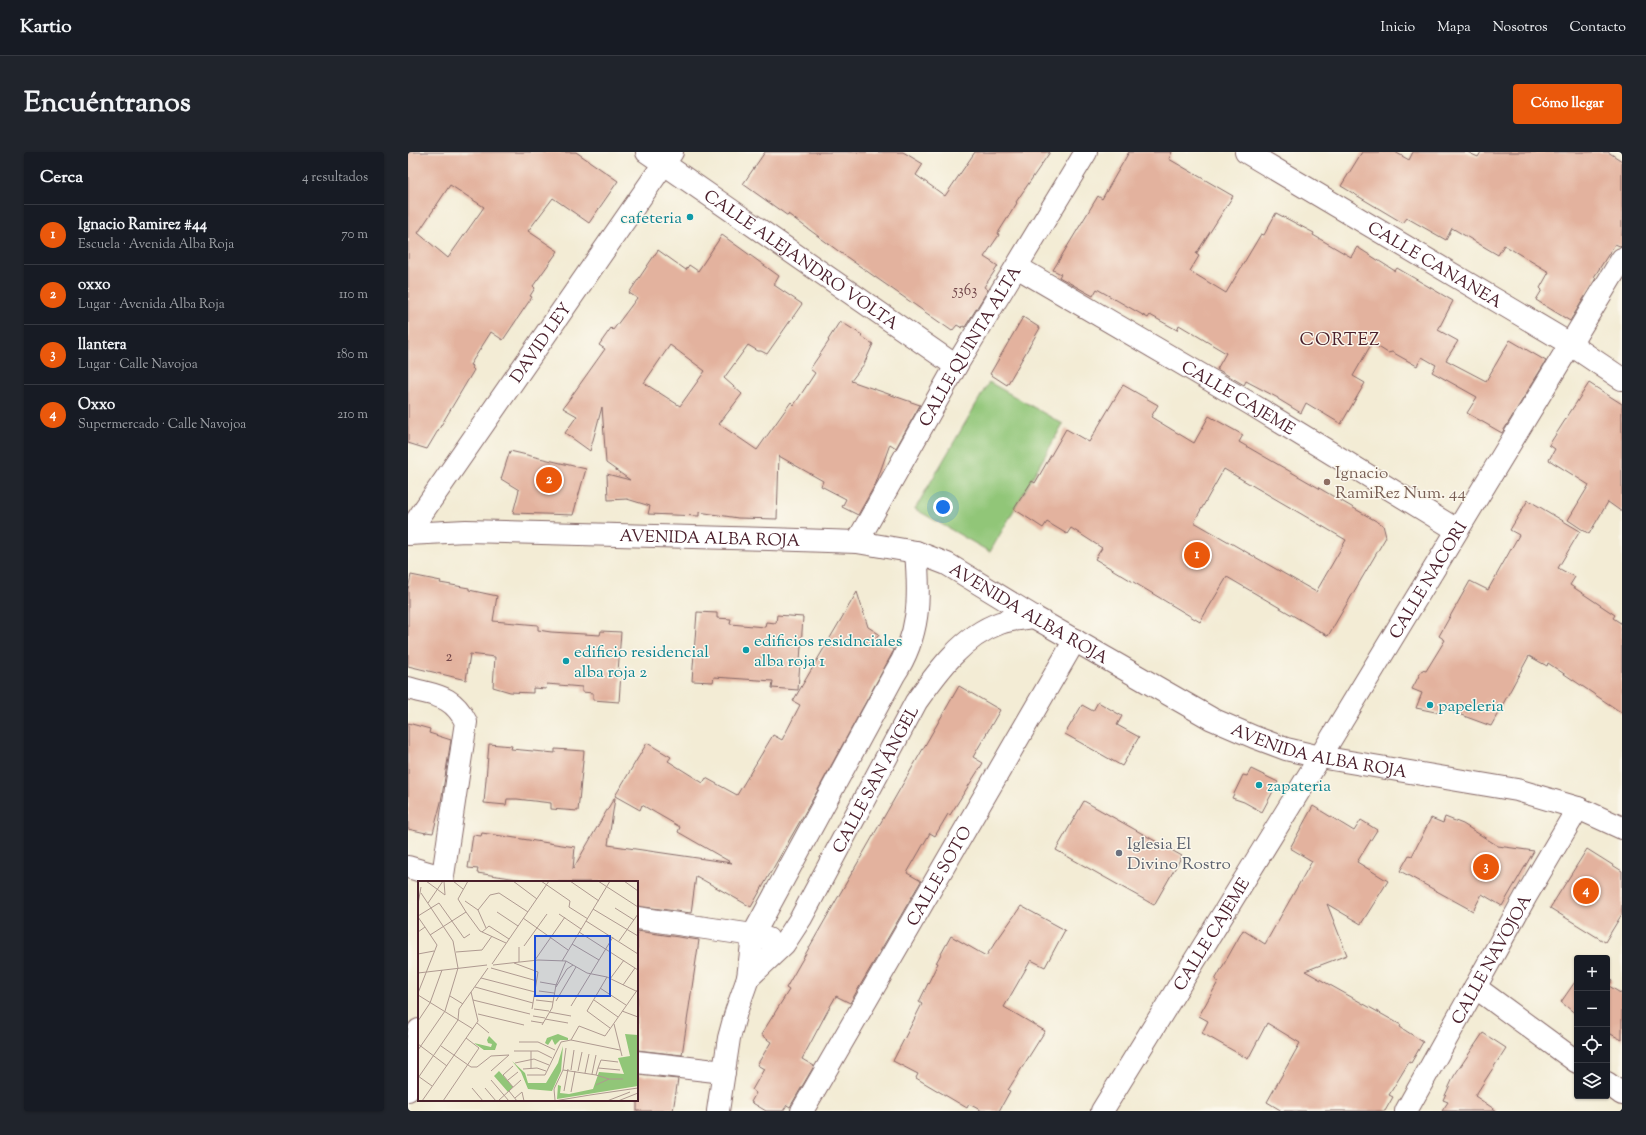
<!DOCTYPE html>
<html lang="es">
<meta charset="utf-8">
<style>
body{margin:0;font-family:"Sorts Mill Goudy",serif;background:#20242c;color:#f1f3f6}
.controls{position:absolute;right:12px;bottom:12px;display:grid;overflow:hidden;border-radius:4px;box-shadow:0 1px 3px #0004}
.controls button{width:36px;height:36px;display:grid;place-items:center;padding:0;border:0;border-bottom:1px solid #363941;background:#171b24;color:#f1f3f6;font:20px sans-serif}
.you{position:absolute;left:535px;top:355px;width:14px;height:14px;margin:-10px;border:3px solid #fff;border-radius:50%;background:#1a73e8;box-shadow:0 0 0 6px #1a73e833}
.badge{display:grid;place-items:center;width:26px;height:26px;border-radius:50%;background:#ea580c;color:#fff;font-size:13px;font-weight:700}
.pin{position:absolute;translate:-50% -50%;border:2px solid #fff;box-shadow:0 1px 4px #0006}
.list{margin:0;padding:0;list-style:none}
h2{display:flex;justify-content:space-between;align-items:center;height:52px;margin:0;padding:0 16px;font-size:17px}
h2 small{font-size:13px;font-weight:400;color:#9ea1a6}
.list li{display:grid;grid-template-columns:26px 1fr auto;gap:12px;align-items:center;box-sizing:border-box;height:60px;padding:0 16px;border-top:1px solid #363941}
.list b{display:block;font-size:15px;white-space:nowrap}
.list p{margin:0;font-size:13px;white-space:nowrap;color:#9ea1a6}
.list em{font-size:13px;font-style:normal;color:#9ea1a6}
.icon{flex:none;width:22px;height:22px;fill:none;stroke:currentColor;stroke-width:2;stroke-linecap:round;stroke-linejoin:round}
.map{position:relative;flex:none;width:1214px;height:959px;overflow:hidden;border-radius:4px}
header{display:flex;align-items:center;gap:24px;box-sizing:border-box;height:56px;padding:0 20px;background:#171b24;border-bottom:1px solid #363941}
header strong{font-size:19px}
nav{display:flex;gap:22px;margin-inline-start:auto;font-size:14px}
.intro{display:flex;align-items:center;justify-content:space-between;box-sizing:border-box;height:96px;padding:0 24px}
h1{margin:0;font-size:28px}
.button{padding:10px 18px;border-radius:4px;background:#ea580c;color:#fff;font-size:14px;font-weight:700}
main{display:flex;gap:24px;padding:0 24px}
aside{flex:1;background:#171b24;border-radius:4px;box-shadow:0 1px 3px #0004}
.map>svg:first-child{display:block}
</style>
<header>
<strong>Kartio</strong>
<nav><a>Inicio</a><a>Mapa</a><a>Nosotros</a><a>Contacto</a></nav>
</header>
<div class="intro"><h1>Encuéntranos</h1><a class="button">Cómo llegar</a></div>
<main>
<aside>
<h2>Cerca<small>4 resultados</small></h2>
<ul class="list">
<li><span class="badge">1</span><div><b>Ignacio Ramirez #44</b><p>Escuela · Avenida Alba Roja</p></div><em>70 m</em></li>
<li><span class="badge">2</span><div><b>oxxo</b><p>Lugar · Avenida Alba Roja</p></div><em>110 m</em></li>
<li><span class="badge">3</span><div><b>llantera</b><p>Lugar · Calle Navojoa</p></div><em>180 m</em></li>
<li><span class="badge">4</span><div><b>Oxxo</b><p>Supermercado · Calle Navojoa</p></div><em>210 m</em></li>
</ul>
</aside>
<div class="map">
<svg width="1214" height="959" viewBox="0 0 1214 959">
<rect width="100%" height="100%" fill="#fbf7ec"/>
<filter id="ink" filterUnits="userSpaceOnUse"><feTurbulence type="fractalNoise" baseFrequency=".025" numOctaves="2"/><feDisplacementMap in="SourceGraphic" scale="8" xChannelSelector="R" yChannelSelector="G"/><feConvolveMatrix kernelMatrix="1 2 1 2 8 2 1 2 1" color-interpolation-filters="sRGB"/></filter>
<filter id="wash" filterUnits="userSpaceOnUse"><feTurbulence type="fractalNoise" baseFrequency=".012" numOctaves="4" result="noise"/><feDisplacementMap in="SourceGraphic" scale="16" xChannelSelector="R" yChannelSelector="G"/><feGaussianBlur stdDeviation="0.9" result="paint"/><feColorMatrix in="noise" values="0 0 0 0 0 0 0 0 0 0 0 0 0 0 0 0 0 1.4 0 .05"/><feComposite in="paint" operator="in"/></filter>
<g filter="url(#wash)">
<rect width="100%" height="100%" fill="#f3ecd5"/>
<path fill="#91c678" stroke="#6e7252" d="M581 230 655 272 582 400 507 357Z"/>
<g id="blocks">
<g fill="#e3b29e" fill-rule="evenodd">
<path d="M0 0H168L210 29 181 71 145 46 120 79 150 99 125 134 127 136 122 144 124 145 95 188 83 180 62 213 65 214 64 216 66 218 19 297 0 291ZM42 33 76 55 40 106 10 81Z"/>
<path d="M357 0H495L515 12 508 23 537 44 567 0H642L608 50 609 51 590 81 591 83 576 105 590 114 576 135 580 138 557 175 555 174 554 176 549 173 544 179 433 101 380 62V64L335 32Z"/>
<path d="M721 0H764L761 7 825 44 788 102 791 104 782 119 818 141 853 82 856 83 868 61 906 81 905 83 943 105 949 95 987 119 989 116 1045 149 1030 178 1050 189 1038 208 1078 229 1102 188 1138 209 1094 281 1059 261 1069 245 1024 220 1028 213 1014 205 1009 214 984 200 980 201 964 191 945 224 957 231 933 272 898 251 893 261 870 247V246L838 229 836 233 809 217 818 201 771 173 769 178 742 163 740 166 689 137 685 144 651 125 653 122 645 118 690 44 694 47Z"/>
<path d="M954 0H987L1001 8 1005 0H1059L1070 5 1073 0H1200L1214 9V95L1207 92 1186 125 1188 126 1162 169 1128 148 1134 138 1132 136 1141 120 1096 93 1090 103 1044 76 1038 88 999 66 995 71 933 34Z"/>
<path d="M314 83 371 124 366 133 394 152 359 202 353 199H350L340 193 316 226 334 242 311 272 349 298 383 250 386 253 407 221 402 217 421 189 420 188 432 169 454 183 453 184 465 192 456 212 443 229 512 253 488 296 482 292 468 331 450 363 434 355 438 347 413 334 415 329 371 304 369 367 330 366 291 360V364L240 362 242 354 219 347 200 348 199 322 222 328 198 311 194 255 182 299 157 281 169 264 155 256 197 197 191 193 203 176 205 178 229 146 221 141 250 98 278 118 281 113 290 119ZM262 193 297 219 272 254 236 231Z"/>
<path d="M615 165 632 176 599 233 582 222Z"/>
<path d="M1181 231 1214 252V360L1200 350 1181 382 1160 368 1181 333 1141 308 1147 297 1141 293Z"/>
<path d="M715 233 750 253 743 265 786 291 801 264 835 283 831 290 975 373 978 385 920 484 819 425 792 470 687 407 694 396 663 376 659 382 639 370 635 376 606 357 624 329 627 331 658 277 681 290ZM816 317 938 388 908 440 786 370Z"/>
<path d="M102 299 178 317 165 363 105 361 111 338 93 327Z"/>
<path d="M1120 348 1172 379 1150 416 1167 425 1162 433 1207 463 1205 466 1214 472V561L1140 511 1139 514 1121 504 1083 574 1034 556 1032 561 1008 556 1014 541 1004 537 1014 518 1018 519 1037 488 1031 484 1062 429 1080 438 1111 383 1102 378Z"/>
<path d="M3 423 33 429 32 431 61 436V438L89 444 85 469 130 473V478L143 480 192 483 193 479 213 480 210 520 213 521 211 550 185 548V541L174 540V535L139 532 138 537 125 536V541L102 540 85 535 87 505 62 502 58 528 0 514V438Z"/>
<path d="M449 440 460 475 471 482 468 488 486 498 411 636 343 755 288 724 283 761 229 754V730H130L69 721 70 717 60 716 65 683 73 684 74 681 167 695 165 717 206 646H207L200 693 324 711 270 680 272 675 234 653 232 658 207 644 239 591 263 605 260 609 295 631 298 626 329 643 365 583 374 588 392 553 385 549Z"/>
<path d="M289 460 309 461V466L323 467 322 472 357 475 358 470 368 471 369 463 395 465 390 538 364 536 365 529 306 525 305 530 284 529Z"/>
<path d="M551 534 592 558 565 605 575 611 542 663 540 662 527 684 522 681 499 721 513 729 442 851 428 844 419 860 394 907 406 914 382 955 379 953 375 959H358L343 950 348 941 344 938 356 917 349 913 363 890 353 883 381 838 378 836Z"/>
<path d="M690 550 714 564 709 573 731 585 714 614 657 582 674 553 685 559Z"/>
<path d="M0 571 22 577 21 581 43 588 33 650 25 681 18 680V681L0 677Z"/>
<path d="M81 592 104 594 103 597 147 601V597L176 599 170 659 143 657V651L109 647H99L98 653 76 651Z"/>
<path d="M843 617 870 630 854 660 836 650 824 646 835 623 839 624Z"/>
<path d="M676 649 774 704 746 753 648 698Z"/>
<path d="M905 654 946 679 953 668 969 678 949 710 980 729 953 772 919 752 939 803 897 819 993 873 992 875 1015 890 1003 911 1001 910 981 943 985 945 977 959H874L859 950 892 891 859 871 840 907 794 881 800 869 791 864 810 830 807 828 835 778 857 792 904 709 882 696Z"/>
<path d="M1037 665 1055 672 1090 694 1126 699 1094 754 1074 742 1065 759 992 719 1001 703 1004 704 1023 666 1035 671Z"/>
<path d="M1179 697 1214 719V762L1197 790 1142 756Z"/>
<path d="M613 754 657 778 637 815 623 808 596 855 637 879 600 938 602 939 591 959H574L561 952 559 956 508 926 510 922 485 909 514 852 511 850 530 811H528L543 784 578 804Z"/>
<path d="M229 779 291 788 274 903 229 898Z"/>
<path d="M1199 825 1204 829 1201 834 1214 842V888L1199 880Z"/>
<path d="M1169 827V863L1153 850Z"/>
<path d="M1075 881 1098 896 1067 944 1089 959H1034L1040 950 1035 948 1046 924Z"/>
<path d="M229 923 270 927 265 959H229Z"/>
</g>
</g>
</g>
<g filter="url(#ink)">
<use href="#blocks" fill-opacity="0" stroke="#856766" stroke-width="1"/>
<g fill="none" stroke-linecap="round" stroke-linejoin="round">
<g stroke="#856766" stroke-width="24">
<g id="minor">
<path id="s1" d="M239 0 548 214"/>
<path id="s2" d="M838 0 1162 192 1214 227"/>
<path id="s3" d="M609 115 843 252 1049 378"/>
<path id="s4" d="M0 381 264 0"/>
<path id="s5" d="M449 390 548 214 678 0"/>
<path d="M0 536C27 544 44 542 58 570L34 730"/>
<path d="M0 715 34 725"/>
<path d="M229 766 345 783 360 787"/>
<path id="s6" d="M340 826 376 792 393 766 508 550C530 519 555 484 592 471 603 467 615 467 626 465"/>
<path d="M1067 835 1169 910"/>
<path d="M229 910 316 920"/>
<path d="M1199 931 1214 942"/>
<path d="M0 938 11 878"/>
<path d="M310 959 321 886 328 860 340 826 345 783 486 523C512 483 512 446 508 400"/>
<path id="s7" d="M394 959 667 488"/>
<path id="s8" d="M694 959 912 605 1214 107"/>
<path id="s9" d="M998 959 1118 744 1170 656"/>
</g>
</g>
<g stroke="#856766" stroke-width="24">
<g id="major">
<path id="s10" d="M0 382 58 379 361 387 449 390 508 400 539 412 626 465 804 567 846 585 878 597 912 605 1109 638 1170 656 1214 676"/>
</g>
</g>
<use href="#minor" stroke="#fff" stroke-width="22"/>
<use href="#major" stroke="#fff" stroke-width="22"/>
</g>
</g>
<g fill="#0f9aa8" stroke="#fbf7ec" stroke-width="1.5">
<circle cx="282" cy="65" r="4"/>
<circle cx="338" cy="498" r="4"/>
<circle cx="158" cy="509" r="4"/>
<circle cx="1022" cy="553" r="4"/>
<circle cx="851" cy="633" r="4"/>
</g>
<circle fill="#8d6e63" stroke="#fbf7ec" stroke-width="1.5" cx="919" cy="330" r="4"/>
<circle fill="#6b7280" stroke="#fbf7ec" stroke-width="1.5" cx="711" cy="701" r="4"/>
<g text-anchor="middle" stroke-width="3" stroke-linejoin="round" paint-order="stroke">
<g font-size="15" fill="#704448">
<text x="557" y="143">5363</text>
<text x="41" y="509">2</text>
</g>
<g font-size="17" fill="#0d838f" stroke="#fbf7ec" text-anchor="start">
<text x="274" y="71" text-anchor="end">cafeteria</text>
<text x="346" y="494">edificios residnciales<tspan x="346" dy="20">alba roja 1</tspan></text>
<text x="166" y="505">edificio residencial<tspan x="166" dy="20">alba roja 2</tspan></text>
<text x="1030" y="559">papeleria</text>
<text x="859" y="639">zapateria</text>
</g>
<g font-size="17" fill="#4a1f2b" stroke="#fbf7ec">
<text dy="6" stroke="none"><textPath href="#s1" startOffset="188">CALLE ALEJANDRO VOLTA</textPath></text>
<text dy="6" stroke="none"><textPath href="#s2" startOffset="220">CALLE CANANEA</textPath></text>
<text dy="6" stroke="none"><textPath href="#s4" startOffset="232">DAVID LEY</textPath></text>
<text dy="6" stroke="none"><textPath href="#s5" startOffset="226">CALLE QUINTA ALTA</textPath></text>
<text dy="6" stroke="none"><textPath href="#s3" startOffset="257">CALLE CAJEME</textPath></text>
<text dy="6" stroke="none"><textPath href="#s10" startOffset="302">AVENIDA ALBA ROJA</textPath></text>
<text dy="6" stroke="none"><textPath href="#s8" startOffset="623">CALLE NACORI</textPath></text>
<text dy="6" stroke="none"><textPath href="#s10" startOffset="638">AVENIDA ALBA ROJA</textPath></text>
<text dy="6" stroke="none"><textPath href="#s10" startOffset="962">AVENIDA ALBA ROJA</textPath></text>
<text dy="6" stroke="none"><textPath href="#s6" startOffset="238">CALLE SAN ÁNGEL</textPath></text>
<text dy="6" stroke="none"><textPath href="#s7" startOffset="272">CALLE SOTO</textPath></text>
<text dy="6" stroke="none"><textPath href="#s8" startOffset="208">CALLE CAJEME</textPath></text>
<text dy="6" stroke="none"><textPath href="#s9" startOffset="174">CALLE NAVOJOA</textPath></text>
</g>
<g font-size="17" fill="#785e54" stroke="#fbf7ec" text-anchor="start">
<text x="927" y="326">Ignacio<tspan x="927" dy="20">RamiRez Num. 44</tspan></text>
</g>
<g font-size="17" fill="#5b616d" stroke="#fbf7ec" text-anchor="start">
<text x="719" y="697">Iglesia El<tspan x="719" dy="20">Divino Rostro</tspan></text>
</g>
<g font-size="18" letter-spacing="1" fill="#4a1f2b" stroke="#fbf7ec">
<text x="932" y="193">CORTEZ</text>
</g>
</g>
<g transform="translate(10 729)">
<rect width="220" height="220" fill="#f3ecd5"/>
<path d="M140 153 150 157V159H142L137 164 134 158 130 164 127 162 129 157ZM207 153 220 154V205L139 218 140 204 143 205 142 212 151 213 175 208 181 191 206 193 200 177 212 175ZM71 155 79 163 77 169H66L56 162 73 166 74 163 70 162 69 159ZM145 165 143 190 134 210 110 208 103 191 94 180 107 192 110 202H128L140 182ZM81 190 95 206 90 211 76 195Z" fill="#91c678"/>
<path fill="none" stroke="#af9a91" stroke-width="1" d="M8 0 27 14M26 0 27 14M35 0 45 8M95 0 119 18M123 0 152 20 151 26 170 38M152 0 181 20M180 0 220 26M206 0 220 10M47 20 60 29M10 22 25 0M0 23 3 6M197 27 216 39M175 28 220 55M60 29 72 14 81 12 110 31M60 29 68 47M48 31 62 50 88 62M79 31 100 45M141 33 163 48M0 35 21 22 46 57 52 53M0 36 7 46M105 37 150 69M168 40 220 73M0 51 7 46 19 64 0 112M64 51 71 45 91 58M161 51 220 89M12 54 48 31 40 18 50 0M201 60 220 33M154 63 181 79M106 65 129 33M38 71 64 69 74 55M0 73 16 70M117 79 147 36M144 80 192 0M101 81V66M96 82 120 91 114 128M74 83 131 0M75 84 120 79 148 80 169 92 189 96 220 111M73 87 119 100M0 92 69 84M189 96 169 130 192 147M63 97 117 111M192 98 206 79M122 101 139 104M205 104 217 87M57 106 115 122M138 106 149 88 155 84M182 107 208 124M121 110 136 112M0 114 55 148M32 115 45 123M55 119 112 133M118 119 135 121M176 119 200 136M138 120 158 86M153 125 195 56M116 128 131 130M204 130 220 136M131 131 153 135M60 133 106 144M115 135 127 137M127 138 150 142M0 140 12 122 24 89M113 140 125 142M59 142 71 152M196 143 204 175M124 144 134 127 138 104 148 80M153 159 161 145 187 155 220 108M101 161H120L137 169M0 163 29 185M23 165 53 186H59L73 175 91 174 73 190M0 169 27 130 40 87 35 60 3 12M96 170H120L134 177M113 170V187M200 181 183 179 180 187 202 189M97 182 116 178 131 184M95 185 85 194 95 206M105 188 119 187 128 190M145 189 148 167M153 189 156 169M160 190 164 171M167 192 171 173M174 193 178 174M109 194H127L143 161 153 159 202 169M178 194 191 198H205M0 195 14 205M0 197 40 139 41 128 70 87M73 199 91 220M90 199 100 191M178 204 191 198M54 207 65 220M67 207 78 220M91 210 99 220M146 210 150 188M153 211 157 190M172 214 220 207M97 217 104 211 106 220M137 219 136 208 145 189 178 194 180 187M4 220 60 140 53 111M25 220 61 167 48 157M80 220 103 199M136 220 172 214M189 220 212 211M200 220 220 212"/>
<path fill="#1d4ed8" fill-opacity="0.15" stroke="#1d4ed8" stroke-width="2" d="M117 55H192V115H117Z"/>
<rect width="220" height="220" fill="none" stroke="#4a1f2b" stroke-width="2"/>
</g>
</svg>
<div class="controls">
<button>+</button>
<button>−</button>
<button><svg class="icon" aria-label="locate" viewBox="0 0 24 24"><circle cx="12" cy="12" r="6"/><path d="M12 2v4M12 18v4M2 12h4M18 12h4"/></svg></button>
<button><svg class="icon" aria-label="layers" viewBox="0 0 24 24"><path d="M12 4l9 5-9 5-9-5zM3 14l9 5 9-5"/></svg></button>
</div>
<div class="you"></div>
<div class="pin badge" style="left:789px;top:403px">1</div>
<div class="pin badge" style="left:141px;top:328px">2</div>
<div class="pin badge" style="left:1078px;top:715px">3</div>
<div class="pin badge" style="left:1178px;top:739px">4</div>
</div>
</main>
